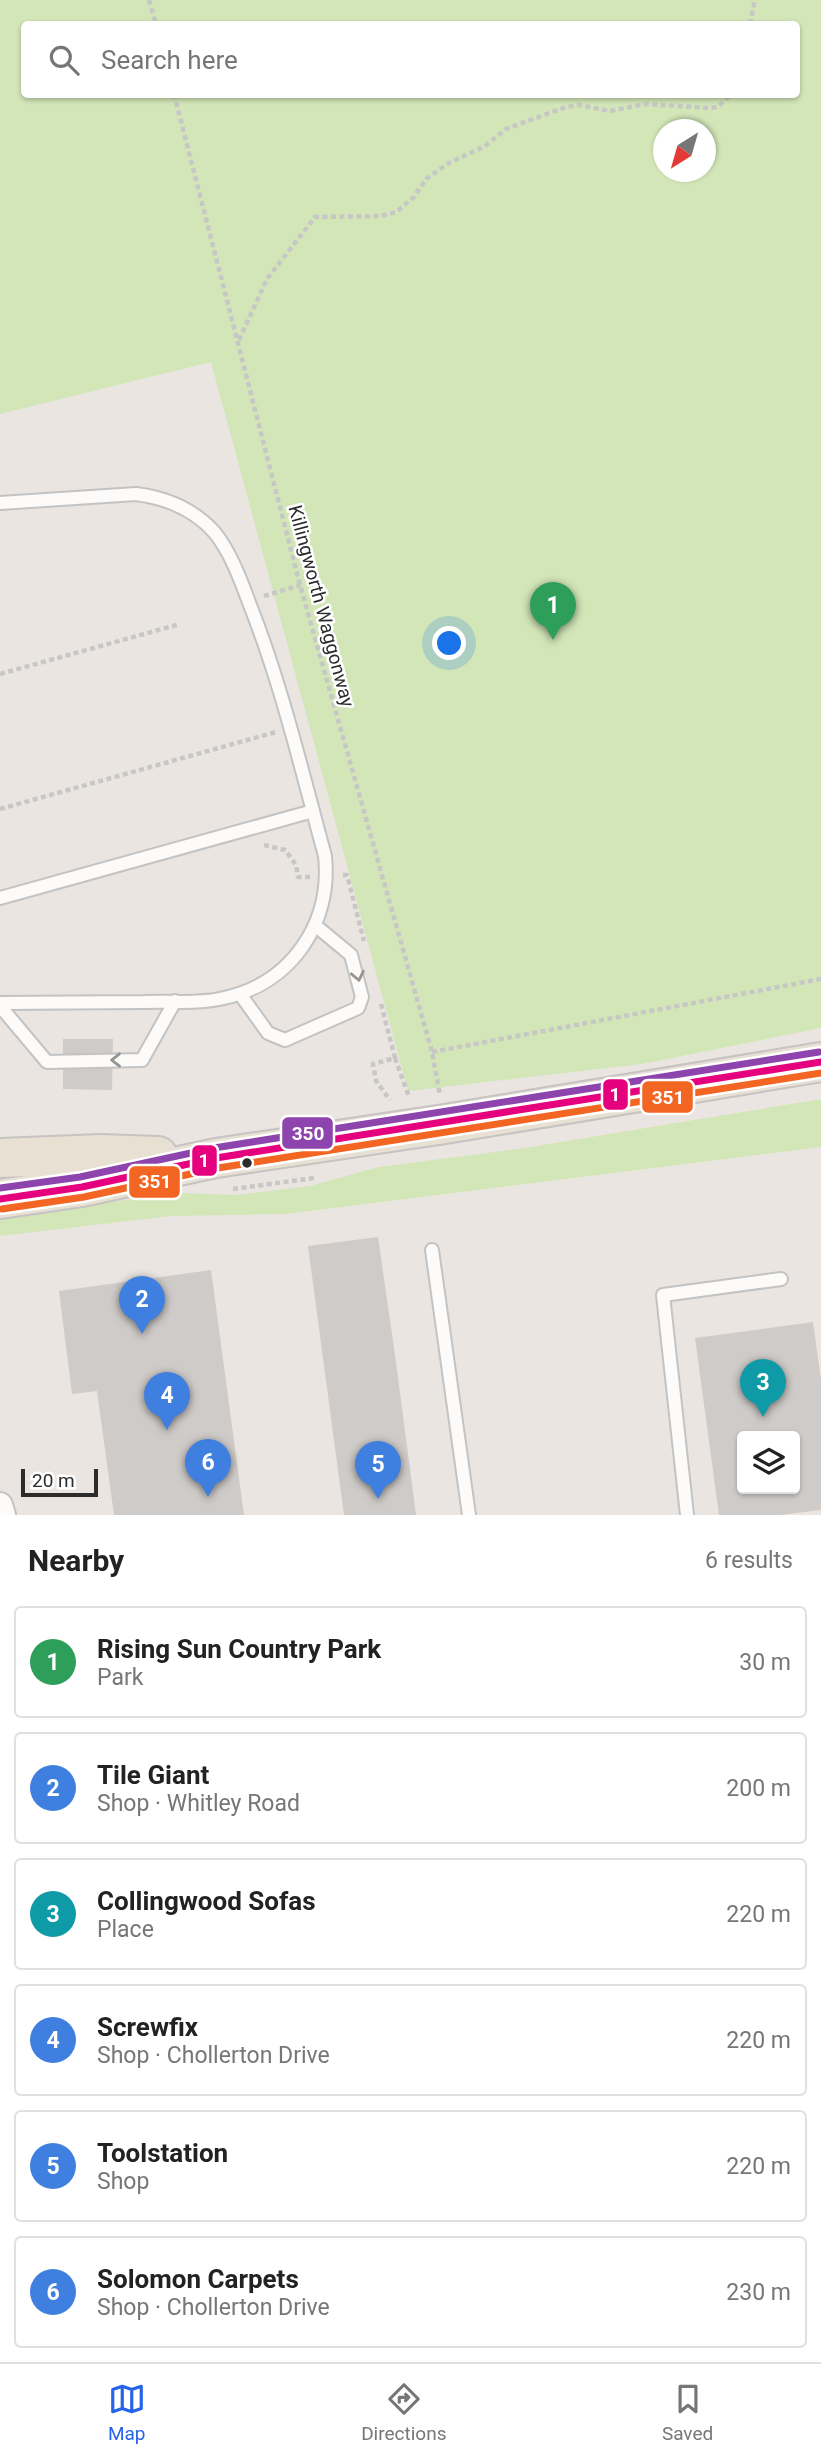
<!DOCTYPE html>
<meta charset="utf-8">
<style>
body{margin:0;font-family:Roboto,sans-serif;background:#f6f6f6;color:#222}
.controls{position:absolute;right:21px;bottom:21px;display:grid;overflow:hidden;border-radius:7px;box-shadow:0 2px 5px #0004}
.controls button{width:63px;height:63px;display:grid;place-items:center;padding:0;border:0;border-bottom:2px solid #e0e0e0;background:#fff;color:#222;font:35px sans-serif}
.compass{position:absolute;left:653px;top:119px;width:63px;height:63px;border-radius:50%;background:#fff;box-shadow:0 2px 5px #0004;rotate:217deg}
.scale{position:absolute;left:21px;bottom:18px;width:77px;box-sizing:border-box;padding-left:7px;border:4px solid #2c2c2c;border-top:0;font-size:19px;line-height:24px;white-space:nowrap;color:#2c2c2c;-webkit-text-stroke:5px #fff;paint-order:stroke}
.you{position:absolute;left:450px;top:644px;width:24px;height:24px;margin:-18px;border:5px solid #fff;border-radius:50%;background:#1a73e8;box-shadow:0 0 0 10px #1a73e833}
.badge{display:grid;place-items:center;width:46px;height:46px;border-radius:50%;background:#2563eb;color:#fff;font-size:23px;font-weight:700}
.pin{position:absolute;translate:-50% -58px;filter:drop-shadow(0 2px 4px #0008)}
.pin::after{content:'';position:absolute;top:37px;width:24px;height:21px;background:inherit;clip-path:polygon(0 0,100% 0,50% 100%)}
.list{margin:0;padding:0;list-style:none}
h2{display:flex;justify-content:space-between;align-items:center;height:91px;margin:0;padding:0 28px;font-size:30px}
h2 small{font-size:23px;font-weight:400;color:#767676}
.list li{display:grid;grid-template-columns:46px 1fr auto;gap:21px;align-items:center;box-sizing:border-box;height:112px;margin:0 14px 14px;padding:0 14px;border:2px solid #e0e0e0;border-radius:7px}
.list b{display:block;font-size:26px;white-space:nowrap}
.list p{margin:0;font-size:23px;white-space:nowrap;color:#767676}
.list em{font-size:23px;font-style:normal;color:#767676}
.icon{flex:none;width:38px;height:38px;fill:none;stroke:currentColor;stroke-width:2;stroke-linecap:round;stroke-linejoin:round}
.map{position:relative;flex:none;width:821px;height:1515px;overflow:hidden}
.search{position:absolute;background:#fff;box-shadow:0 2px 5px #0004;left:21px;right:21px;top:21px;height:77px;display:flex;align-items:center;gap:18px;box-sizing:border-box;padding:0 24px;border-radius:7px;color:#767676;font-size:26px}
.sheet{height:847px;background:#fff}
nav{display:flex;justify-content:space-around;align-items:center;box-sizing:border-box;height:98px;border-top:2px solid #e0e0e0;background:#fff;font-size:19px;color:#767676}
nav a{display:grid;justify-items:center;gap:4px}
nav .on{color:#2563eb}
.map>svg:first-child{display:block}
</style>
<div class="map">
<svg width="821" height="1515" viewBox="0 0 821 1515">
<rect width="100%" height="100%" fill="#eae5e1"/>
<g fill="#d2e6b8" fill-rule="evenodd">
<path d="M0 0H821V1028L642 1064 408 1091 211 362 0 414ZM24 24H796V94H24ZM664 130H706V172H664Z"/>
<path d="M821 1099V1147L286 1214 171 1216 0 1236V1216L181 1193 238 1195 310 1186 379 1167 525 1148Z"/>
</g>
<g fill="#cfcbc8" fill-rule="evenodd">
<path d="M63 1039H113L112 1090 63 1089Z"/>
<path d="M378 1237 395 1355 416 1515H344L308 1246Z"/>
<path d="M211 1270 244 1515H114L97 1391 72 1394 59 1291Z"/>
<path d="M813 1322 821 1380V1510L780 1515H719L695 1338ZM742 1436H795V1489H742Z"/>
</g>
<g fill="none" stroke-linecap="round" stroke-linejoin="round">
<g stroke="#c3c3c3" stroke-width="16">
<g id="service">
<path d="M0 503 136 494C167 498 194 509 215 533 231 553 241 581 250 605 282 686 302 772 325 856 332 923 292 983 224 998 199 1004 171 1001 144 1002 96 1002 48 1003 0 1003"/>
<path d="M0 898 313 811"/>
<path d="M240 994 268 1033 285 1040 358 1008 362 997 351 955 316 926"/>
<path d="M0 1006 47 1062 142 1060 175 1001"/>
<path d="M432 1250 469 1515"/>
<path d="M687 1515 663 1295 781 1279"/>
</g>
</g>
<g stroke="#c3c3c3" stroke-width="28">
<path id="minor" d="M0 1505 3 1515"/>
</g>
<g stroke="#c6c3c2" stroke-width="42">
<g id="primary">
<path d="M0 1158 101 1154 158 1156"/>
<path d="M0 1199 82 1187 216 1158 445 1124 821 1062"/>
</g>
</g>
<g stroke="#c7c7c6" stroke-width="4.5" stroke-dasharray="5 3.5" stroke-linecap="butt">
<path d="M149 0 156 24"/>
<path d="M750 24 755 0"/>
<path d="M174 94 300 585 432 1052 440 1095"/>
<path d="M239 340 267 279 315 217 381 216 396 212 414 197 426 179 449 163 485 146 506 129 566 107 579 105 610 111 646 104 709 108 718 107 731 94"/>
<path d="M264 596 300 585"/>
<path d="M0 674 180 624"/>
<path d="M0 809 276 732"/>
<path d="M264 845 285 850 296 865 298 877H310"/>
<path d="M343 875H347L364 941"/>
<path d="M381 1004 395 1058 373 1064 376 1081 390 1100"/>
<path d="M432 1052 821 979"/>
<path d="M395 1058 409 1097"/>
<path d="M233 1189 314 1178"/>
</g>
<use href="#service" stroke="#fcfbfa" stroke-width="12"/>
<use href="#minor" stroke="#fcfbfa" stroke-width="24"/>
<use href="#primary" stroke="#e8e0d3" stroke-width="38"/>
<g stroke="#fff" stroke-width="12">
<path id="bus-1" d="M0 1199 82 1187 216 1158 821 1062"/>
</g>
<g stroke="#fff" stroke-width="12">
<path id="bus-2" d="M2 1209 84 1197 218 1168 821 1073"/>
</g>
<g stroke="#fff" stroke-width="12">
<path id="bus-3" d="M0 1188 80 1177 214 1148 819 1052"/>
</g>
<use href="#bus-1" stroke="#e5007d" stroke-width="7"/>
<use href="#bus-2" stroke="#f26522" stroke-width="7"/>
<use href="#bus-3" stroke="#8e44ad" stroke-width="7"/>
</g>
<defs><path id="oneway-chevron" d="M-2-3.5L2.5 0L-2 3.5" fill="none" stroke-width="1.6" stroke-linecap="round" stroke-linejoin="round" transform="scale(1.75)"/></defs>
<g stroke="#949493">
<use href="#oneway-chevron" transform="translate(358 976) rotate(78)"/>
<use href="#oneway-chevron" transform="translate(116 1060) rotate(179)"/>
</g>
<circle fill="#2c2c2c" stroke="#fff" stroke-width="2.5" cx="247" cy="1163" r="6"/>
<g text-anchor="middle" stroke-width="5" stroke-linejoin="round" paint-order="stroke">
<g font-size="19" fill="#2c2c2c" stroke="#fff">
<text transform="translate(322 606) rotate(75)" y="7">Killingworth Waggonway</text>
</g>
</g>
<g stroke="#fff" stroke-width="2.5">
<rect x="602" y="1078" width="27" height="33" rx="7" fill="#e5007d"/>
<rect x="641" y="1080" width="53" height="34" rx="7" fill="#f26522"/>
<rect x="281" y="1116" width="53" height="34" rx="7" fill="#8e44ad"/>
<rect x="191" y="1144" width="27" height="33" rx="7" fill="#e5007d"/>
<rect x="128" y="1165" width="53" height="34" rx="7" fill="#f26522"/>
</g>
<g font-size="19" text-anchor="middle" font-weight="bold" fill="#fff">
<text x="615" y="1101">1</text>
<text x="668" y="1104">351</text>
<text x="308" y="1140">350</text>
<text x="204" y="1167">1</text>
<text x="155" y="1188">351</text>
</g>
</svg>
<div class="controls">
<button><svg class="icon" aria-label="layers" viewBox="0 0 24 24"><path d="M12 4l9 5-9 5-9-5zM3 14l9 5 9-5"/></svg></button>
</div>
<svg class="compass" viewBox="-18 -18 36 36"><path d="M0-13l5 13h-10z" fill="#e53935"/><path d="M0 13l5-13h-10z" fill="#767676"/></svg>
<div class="scale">20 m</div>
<div class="you"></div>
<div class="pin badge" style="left:553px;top:640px;background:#2e9e5b">1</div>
<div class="pin badge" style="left:142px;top:1334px;background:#3f7fe0">2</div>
<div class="pin badge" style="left:763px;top:1417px;background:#0f9aa8">3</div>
<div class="pin badge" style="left:167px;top:1430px;background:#3f7fe0">4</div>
<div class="pin badge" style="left:378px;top:1499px;background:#3f7fe0">5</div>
<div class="pin badge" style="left:208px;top:1497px;background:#3f7fe0">6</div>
<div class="search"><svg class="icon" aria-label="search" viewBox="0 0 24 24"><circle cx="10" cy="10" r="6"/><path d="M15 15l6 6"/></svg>Search here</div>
</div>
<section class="sheet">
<h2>Nearby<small>6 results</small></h2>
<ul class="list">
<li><span class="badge" style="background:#2e9e5b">1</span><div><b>Rising Sun Country Park</b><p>Park</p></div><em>30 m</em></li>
<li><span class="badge" style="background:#3f7fe0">2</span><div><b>Tile Giant</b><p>Shop · Whitley Road</p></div><em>200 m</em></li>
<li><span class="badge" style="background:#0f9aa8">3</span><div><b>Collingwood Sofas</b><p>Place</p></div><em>220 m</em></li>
<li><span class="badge" style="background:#3f7fe0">4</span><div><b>Screwfix</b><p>Shop · Chollerton Drive</p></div><em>220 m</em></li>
<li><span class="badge" style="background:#3f7fe0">5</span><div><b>Toolstation</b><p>Shop</p></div><em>220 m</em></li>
<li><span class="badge" style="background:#3f7fe0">6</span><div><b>Solomon Carpets</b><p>Shop · Chollerton Drive</p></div><em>230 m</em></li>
</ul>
</section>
<nav>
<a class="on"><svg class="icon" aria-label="map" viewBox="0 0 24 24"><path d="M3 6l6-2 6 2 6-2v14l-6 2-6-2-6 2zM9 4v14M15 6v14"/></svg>Map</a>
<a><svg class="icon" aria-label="directions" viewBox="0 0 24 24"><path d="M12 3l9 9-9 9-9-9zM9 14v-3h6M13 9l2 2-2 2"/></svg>Directions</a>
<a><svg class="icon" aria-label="saved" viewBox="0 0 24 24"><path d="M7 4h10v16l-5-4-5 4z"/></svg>Saved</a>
</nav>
